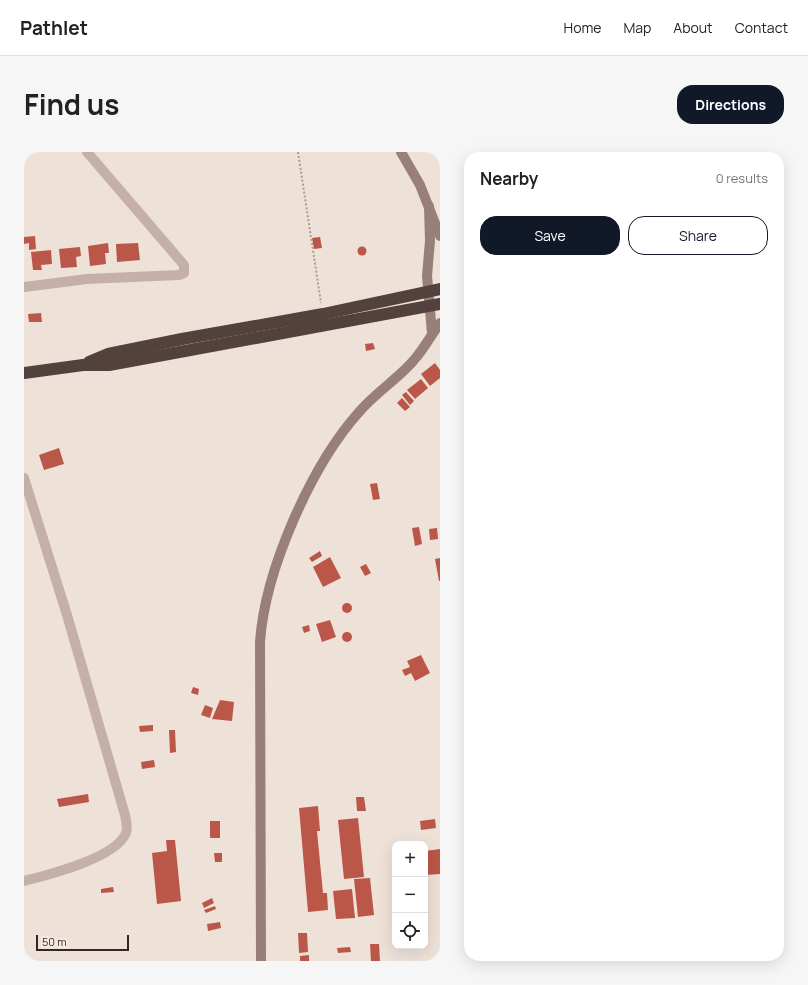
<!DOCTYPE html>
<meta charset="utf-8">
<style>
body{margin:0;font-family:Manrope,sans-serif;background:#f6f6f6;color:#222}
.controls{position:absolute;right:12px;bottom:12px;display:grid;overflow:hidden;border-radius:8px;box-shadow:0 4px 16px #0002}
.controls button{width:36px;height:36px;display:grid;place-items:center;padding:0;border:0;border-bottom:1px solid #e0e0e0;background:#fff;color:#222;font:20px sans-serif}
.scale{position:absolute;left:12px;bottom:10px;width:93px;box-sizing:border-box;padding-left:4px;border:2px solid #312826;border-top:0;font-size:11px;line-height:14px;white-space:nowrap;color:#312826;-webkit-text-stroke:3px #f7ece4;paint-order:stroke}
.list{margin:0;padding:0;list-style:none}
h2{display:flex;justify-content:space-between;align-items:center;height:52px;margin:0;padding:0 16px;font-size:17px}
h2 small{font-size:13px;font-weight:400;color:#767676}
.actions{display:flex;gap:8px;padding:12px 16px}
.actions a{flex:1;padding:9px 0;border:1px solid #111827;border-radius:16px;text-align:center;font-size:14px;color:#111827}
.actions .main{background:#111827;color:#fff}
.icon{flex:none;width:22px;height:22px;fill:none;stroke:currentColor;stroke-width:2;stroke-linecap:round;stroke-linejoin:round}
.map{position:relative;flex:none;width:416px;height:809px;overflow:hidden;border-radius:16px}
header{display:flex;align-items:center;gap:24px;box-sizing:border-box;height:56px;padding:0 20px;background:#fff;border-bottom:1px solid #e0e0e0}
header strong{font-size:19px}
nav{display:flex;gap:22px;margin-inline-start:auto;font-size:14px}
.intro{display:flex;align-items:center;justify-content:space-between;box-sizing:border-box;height:96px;padding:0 24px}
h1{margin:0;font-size:28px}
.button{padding:10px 18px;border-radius:16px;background:#111827;color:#fff;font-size:14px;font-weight:700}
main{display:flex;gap:24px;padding:0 24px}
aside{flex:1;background:#fff;border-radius:16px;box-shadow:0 4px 16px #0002}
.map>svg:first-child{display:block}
</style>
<header>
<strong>Pathlet</strong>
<nav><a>Home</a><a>Map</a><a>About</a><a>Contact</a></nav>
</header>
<div class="intro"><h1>Find us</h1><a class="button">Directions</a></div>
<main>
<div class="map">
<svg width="416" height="809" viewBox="0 0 416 809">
<rect width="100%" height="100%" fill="#eee1d8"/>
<g fill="#bb5749">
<path d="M11 84 12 97 5 98V91L0 92V85Z"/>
<path d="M296 85 298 96 290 97 288 86Z"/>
<path d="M84 91 85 101H81L82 112 66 114 64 94Z"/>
<path d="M114 91 116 108 93 110 92 92Z"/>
<circle cx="338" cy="99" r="4.5"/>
<path d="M56 95 57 104 52 105 53 115 37 116 35 97Z"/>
<path d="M27 98 28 112 17 113 18 118H9L7 100Z"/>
<path d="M17 161 18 170H5L4 162Z"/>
<path d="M349 191 351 197 342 199 341 192Z"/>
<path d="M411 211 416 218V226L406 234 397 222Z"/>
<path d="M397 227 404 236 391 247 383 238Z"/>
<path d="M382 240 390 249 386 253 378 243Z"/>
<path d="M378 246 386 255 381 259 373 251Z"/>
<path d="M35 296 40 312 20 318 15 303Z"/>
<path d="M353 331 356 347 349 348 346 332Z"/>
<path d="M395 375 398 392 391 394 388 376Z"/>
<path d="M413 376 414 387 406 388 405 377Z"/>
<path d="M296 399 298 404 288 410 285 406Z"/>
<path d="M306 405 317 426 299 435 289 415Z"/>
<path d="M416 406V429H415L411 407Z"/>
<path d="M342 412 347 421 341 424 336 415Z"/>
<circle cx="323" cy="456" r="5"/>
<path d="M306 468 312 485 298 490 292 472Z"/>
<path d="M285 473 286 479 280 481 278 475Z"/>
<circle cx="323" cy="485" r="5"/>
<path d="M397 503 406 521 391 529 387 521 381 524 378 518 386 515 383 509Z"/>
<path d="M169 535 175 537 174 543 167 541Z"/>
<path d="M196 548 210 550 208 569 188 567Z"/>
<path d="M181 553 189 556 186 566 177 563Z"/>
<path d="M129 573V579L116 580 115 574Z"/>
<path d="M145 578H151L152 600 146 601Z"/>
<path d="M130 608 131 615 118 617 117 610Z"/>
<path d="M64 642 65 650 35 655 33 647Z"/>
<path d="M332 645H340L342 659H333Z"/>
<path d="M294 654 296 679H293L299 741H303L304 758 284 760 275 656Z"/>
<path d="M334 666 340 725 320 727 314 668Z"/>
<path d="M411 667 412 676 397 678 396 669Z"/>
<rect x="186" y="669" width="10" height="17"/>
<path d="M142 688H151L157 749 133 752 128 701 143 699Z"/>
<path d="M416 697V722L401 723V699Z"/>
<path d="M190 701H198V710H191Z"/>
<path d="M346 726 350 763 334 765 330 727Z"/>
<path d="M89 735 90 740 77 741V737Z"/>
<path d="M328 737 331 766 312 767 309 739Z"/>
<path d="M188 746 190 751 180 756 178 751Z"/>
<path d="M191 754 192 757 182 761 180 758Z"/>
<path d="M196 770 197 776 184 779 183 772Z"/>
<path d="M274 781H283L284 800 275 801Z"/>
<path d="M346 792H355L356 809H347Z"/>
<path d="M326 795 327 800 314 801 313 796Z"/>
<path d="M285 803V809H276V804Z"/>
</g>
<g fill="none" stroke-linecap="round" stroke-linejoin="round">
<path stroke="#b09a90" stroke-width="2" stroke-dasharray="2 2" stroke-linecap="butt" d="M274 0 297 151"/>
<g stroke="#c5b0a5" stroke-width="10">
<path d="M0 135 63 127 155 123 160 121V113L63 0"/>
<path d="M0 326 43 463 101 663C102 668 104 675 102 681 92 706 24 723 0 729"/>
</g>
<g stroke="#987f77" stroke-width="10">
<path d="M377 0 396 33 416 84"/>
<path d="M405 54 406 89 403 124 408 181"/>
<path d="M237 809 236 490C241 418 287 314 335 260 351 241 375 226 390 208 400 197 407 183 416 171"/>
</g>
<g stroke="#52413d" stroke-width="12">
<path d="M65 210 84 202 158 187 299 162 416 137"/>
<path d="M0 221 59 213H85L416 152"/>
</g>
</g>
</svg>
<div class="controls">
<button>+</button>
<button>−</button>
<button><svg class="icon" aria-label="locate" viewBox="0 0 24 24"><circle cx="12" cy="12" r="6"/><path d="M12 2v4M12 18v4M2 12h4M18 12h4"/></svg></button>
</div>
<div class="scale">50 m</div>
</div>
<aside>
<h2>Nearby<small>0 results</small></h2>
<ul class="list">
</ul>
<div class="actions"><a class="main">Save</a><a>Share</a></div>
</aside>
</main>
